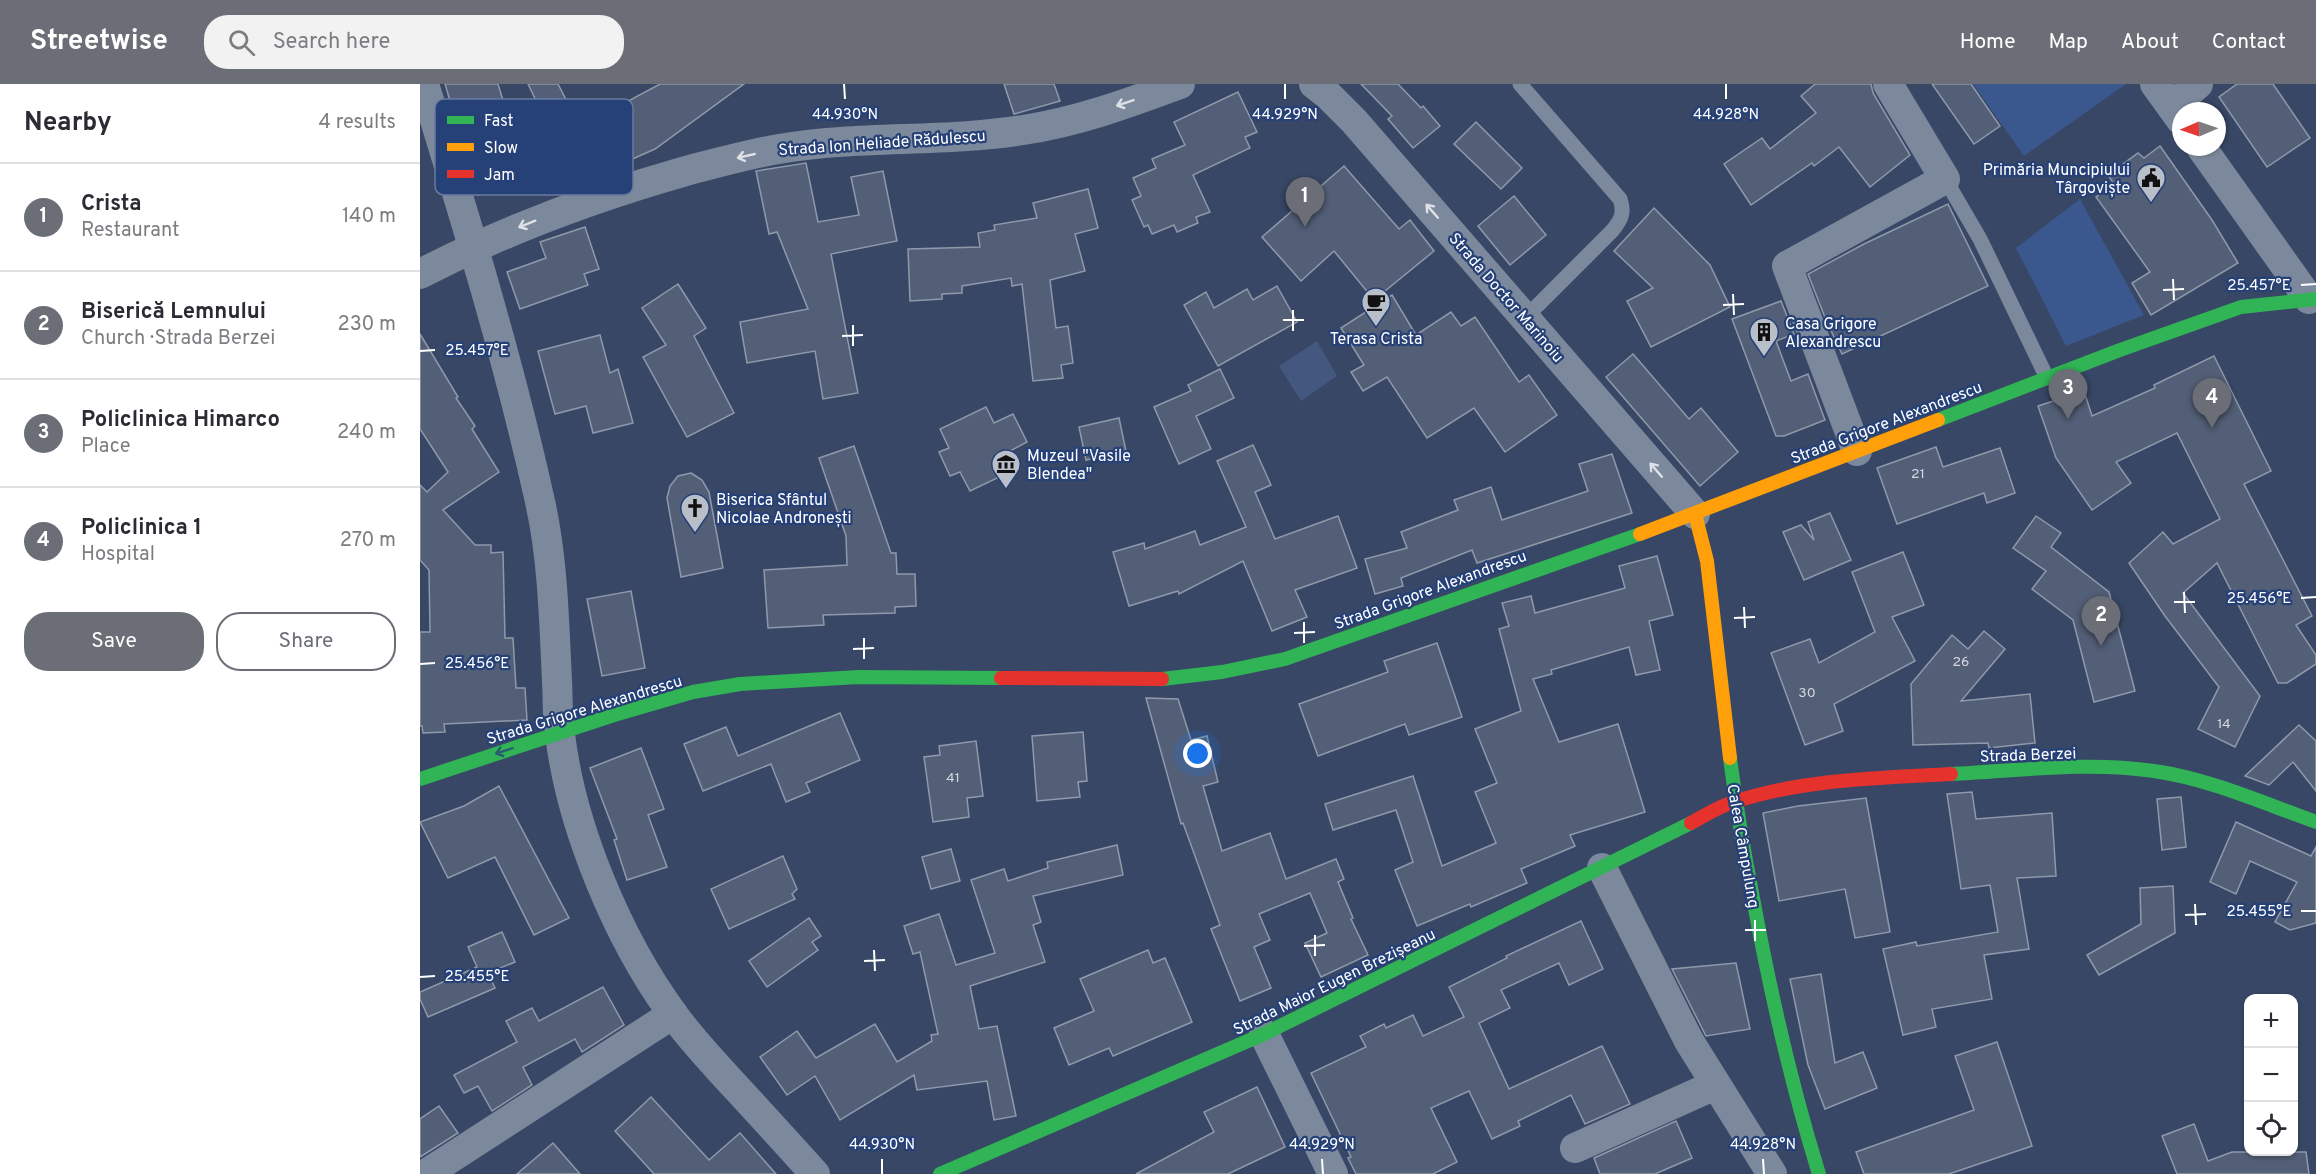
<!DOCTYPE html>
<meta charset="utf-8">
<style>
body{margin:0;font-family:Overpass,sans-serif;background:#f2f2f3;color:#2b2b33}
.controls{position:absolute;right:18px;bottom:18px;display:grid;overflow:hidden;border-radius:12px;box-shadow:0 2px 4px #0004}
.controls button{width:54px;height:54px;display:grid;place-items:center;padding:0;border:0;border-bottom:2px solid #e1e1e2;background:#fff;color:#2b2b33;font:30px sans-serif}
.compass{position:absolute;left:1752px;top:18px;width:54px;height:54px;border-radius:50%;background:#fff;box-shadow:0 2px 4px #0004;rotate:268deg}
.you{position:absolute;left:778px;top:670px;width:21px;height:21px;margin:-15px;border:4px solid #fff;border-radius:50%;background:#1a73e8;box-shadow:0 0 0 9px #1a73e833}
.badge{display:grid;place-items:center;width:39px;height:39px;border-radius:50%;background:#6b6e76;color:#fff;font-size:20px;font-weight:700}
.pin{position:absolute;translate:-50% -50px;filter:drop-shadow(0 2px 3px #0008)}
.pin::after{content:'';position:absolute;top:32px;width:21px;height:18px;background:inherit;clip-path:polygon(0 0,100% 0,50% 100%)}
.list{margin:0;padding:0;list-style:none}
h2{display:flex;justify-content:space-between;align-items:center;height:78px;margin:0;padding:0 24px;font-size:26px}
h2 small{font-size:20px;font-weight:400;color:#7c7c81}
.list li{display:grid;grid-template-columns:39px 1fr auto;gap:18px;align-items:center;box-sizing:border-box;height:108px;padding:0 24px;border-top:2px solid #e1e1e2}
.list b{display:block;font-size:22px;white-space:nowrap}
.list p{margin:0;font-size:20px;white-space:nowrap;color:#7c7c81}
.list em{font-size:20px;font-style:normal;color:#7c7c81}
.actions{display:flex;gap:12px;padding:18px 24px}
.actions a{flex:1;padding:14px 0;border:2px solid #6b6e76;border-radius:24px;text-align:center;font-size:21px;color:#6b6e76}
.actions .main{background:#6b6e76;color:#fff}
.icon{flex:none;width:33px;height:33px;fill:none;stroke:currentColor;stroke-width:2;stroke-linecap:round;stroke-linejoin:round}
.map{position:relative;flex:none;width:1896px;height:1090px;overflow:hidden}
header{display:flex;align-items:center;gap:36px;box-sizing:border-box;height:84px;padding:0 30px;background:#6b6e76;color:#fff}
header strong{font-size:28px}
nav{display:flex;gap:33px;margin-inline-start:auto;font-size:21px}
.search{width:420px;height:54px;background:#f2f2f3;display:flex;align-items:center;gap:15px;box-sizing:border-box;padding:0 21px;border-radius:24px;color:#7c7c81;font-size:22px}
main{display:flex}
aside{flex:1;background:#fff}
.map>svg:first-child{display:block}
</style>
<header>
<strong>Streetwise</strong>
<div class="search"><svg class="icon" aria-label="search" viewBox="0 0 24 24"><circle cx="10" cy="10" r="6"/><path d="M15 15l6 6"/></svg>Search here</div>
<nav><a>Home</a><a>Map</a><a>About</a><a>Contact</a></nav>
</header>
<main>
<aside>
<h2>Nearby<small>4 results</small></h2>
<ul class="list">
<li><span class="badge">1</span><div><b>Crista</b><p>Restaurant</p></div><em>140 m</em></li>
<li><span class="badge">2</span><div><b>Biserică Lemnului</b><p>Church · Strada Berzei</p></div><em>230 m</em></li>
<li><span class="badge">3</span><div><b>Policlinica Himarco</b><p>Place</p></div><em>240 m</em></li>
<li><span class="badge">4</span><div><b>Policlinica 1</b><p>Hospital</p></div><em>270 m</em></li>
</ul>
<div class="actions"><a class="main">Save</a><a>Share</a></div>
</aside>
<div class="map">
<svg width="1896" height="1090" viewBox="0 0 1896 1090">
<rect width="100%" height="100%" fill="#384765"/>
<g fill="#3a578e">
<path d="M1553 0H1706L1604 72Z"/>
<path d="M1660 115 1724 231 1646 262 1596 164Z"/>
</g>
<path fill="#44577e" d="M897 257 917 292 881 317 859 282Z"/>
<g fill="#535f77" stroke="#8f99ab" stroke-width="1.5">
<path d="M25 0H78L107 96 58 111Z"/>
<path d="M108 0H138L160 43 240 0H324L235 65 156 100Z"/>
<path d="M584 0H634L640 17 594 30Z"/>
<path d="M941 0H978L1001 24 1003 22 1020 42 993 64 968 35 972 32Z"/>
<path d="M1395 0H1451L1453 9 1490 71 1450 103 1419 63 1394 82 1392 79 1331 121 1304 80 1342 54 1350 65 1396 29 1381 12Z"/>
<path d="M1512 0H1551L1580 42 1554 60Z"/>
<path d="M1817 0H1853L1890 54 1847 83 1799 13Z"/>
<path d="M818 8 837 48 825 53 830 64 773 91 790 128 776 133 778 139 757 148 754 141 732 150 728 141 724 143 712 116 721 112 713 94 736 84 732 75 765 61 754 38Z"/>
<path d="M1056 38 1102 84 1081 105 1034 60Z"/>
<path d="M1740 62 1792 136 1818 179 1731 231 1712 199 1730 188 1676 113 1694 100 1688 91 1718 69 1724 74Z"/>
<path d="M386 79 398 138 439 131 431 93 463 87 477 157 411 170 438 309 403 315 395 267 327 279 320 238 388 225 357 148 349 150 336 87Z"/>
<path d="M924 82 979 145 990 136 1014 167 954 216 914 167 881 197 842 153Z"/>
<path d="M668 105 678 144 655 150 665 187 630 196 636 244 648 242 653 279 641 281 643 294 613 297 602 200 592 202 591 194 542 202V209L522 210V215L490 217 488 165 560 163 558 149 575 146 574 141 617 134 613 119Z"/>
<path d="M1094 112 1126 151 1090 181 1058 142Z"/>
<path d="M1528 120 1568 202 1422 270 1406 236 1388 190 1444 160Z"/>
<path d="M1234 124 1290 181 1310 223 1231 263 1207 217 1233 204 1194 167Z"/>
<path d="M165 143 179 185 164 190 168 201 100 225 87 188 126 174 120 158Z"/>
<path d="M258 200 286 244 274 252 314 329 267 353 223 273 246 261 222 224Z"/>
<path d="M857 202 877 238 798 282 764 221 786 208 794 224 827 205 833 216Z"/>
<path d="M972 211 996 251 1031 228 1041 242 1055 233 1099 298 1109 291 1137 331 1085 368 1054 324 1007 354 967 293 943 307 931 288 944 281 921 244Z"/>
<path d="M1361 217 1374 250 1356 257 1371 297 1388 290 1405 336 1364 352H1356L1312 235Z"/>
<path d="M0 250 38 313 36 314 55 342 52 345 79 388 23 426 55 461H71V469L83 468 85 554H93L96 604H105L107 636 24 640 25 648 3 649 2 642H0V548H10L9 486 0 476V401L7 408 28 388 0 345Z"/>
<path d="M180 251 190 289 198 285 213 339 173 349 166 322 135 330 118 267Z"/>
<path d="M1213 270 1269 335 1281 324 1318 368 1280 402 1186 293Z"/>
<path d="M1794 272 1851 387 1824 400 1892 532 1876 541 1896 571V580L1867 599H1858L1797 479 1763 509 1840 612 1815 663 1778 645 1799 603 1745 532 1709 479 1743 448 1753 460 1800 435 1757 349 1696 378 1711 399 1672 426 1636 374 1618 322 1664 307 1672 332 1735 304 1734 301Z"/>
<path d="M800 285 814 314 776 332 791 365 759 380 734 323 771 307 768 301Z"/>
<path d="M566 323 574 339 593 330 607 358 588 368 596 385 550 407 540 388 530 392 519 368 529 364 520 345Z"/>
<path d="M699 334 706 367 666 376 659 343Z"/>
<path d="M833 361 851 401 835 408 855 455 918 432 937 484 875 506 887 533 852 547 823 477 759 510 758 507 709 522 693 468 724 459 725 465 775 447 780 461 826 443 797 377Z"/>
<path d="M434 362 471 469H476L477 490H495L496 522 475 523V529L403 531 404 541 348 544 344 486 427 481 426 452 399 374Z"/>
<path d="M1516 363 1523 383 1580 364 1595 409 1567 419 1564 409 1477 440 1457 384Z"/>
<path d="M1192 370 1212 429 1057 479 1052 466 981 494 983 502 955 510 945 475 987 464 981 448 1038 426 1034 416 1071 403 1082 436 1168 407 1159 380Z"/>
<path d="M271 389 282 396 289 408 303 484 261 493 247 414 250 402 258 392Z"/>
<path d="M1410 429 1431 476 1384 496 1363 448 1381 441 1394 456 1388 438Z"/>
<path d="M1616 432 1641 449 1631 463 1689 508 1715 607 1674 618 1653 536 1612 505 1626 487 1593 464Z"/>
<path d="M1483 468 1504 521 1472 533 1495 577 1414 620 1423 647 1385 661 1351 569 1390 555 1399 579 1455 548 1432 488Z"/>
<path d="M1237 472 1253 531 1229 537 1240 586 1216 591 1209 563 1131 586 1132 590 1113 595 1139 658 1198 640 1225 728 1150 751 1155 762 1101 785 1107 799 1051 823 1050 820 997 842 975 786 993 778 976 726 913 746 905 720 993 692 1022 782 1076 759 1055 708 1077 699 1055 645 1101 627 1079 545 1089 542 1082 519 1111 512 1115 529 1205 504 1199 482Z"/>
<path d="M211 507 225 584 182 592 167 515Z"/>
<path d="M1564 547 1585 565 1541 617 1610 610 1615 659 1569 664 1568 659 1493 661 1491 600 1532 551 1548 565Z"/>
<path d="M1017 559 1042 633 989 651 985 640 898 672 879 620 968 588 964 577Z"/>
<path d="M726 614 758 615 771 656 787 652 798 698 783 702 802 767 850 749 866 795 916 775 924 795 918 798 933 834 931 835 948 871 901 893 885 859 907 849 890 809 839 830 850 856 834 863 851 904 820 917 791 845 800 841 763 739 761 740Z"/>
<path d="M420 629 440 676 386 699 390 708 366 718 351 680 283 707 264 660 306 643 318 672Z"/>
<path d="M1879 641 1896 657V707L1873 678 1849 701 1825 692Z"/>
<path d="M663 648 667 697 658 698 660 713 617 717 612 652Z"/>
<path d="M556 657 563 712 547 714 549 733 513 738 504 673 520 671 519 662Z"/>
<path d="M221 664 244 725 228 731 247 783 207 796 194 756 197 755 170 684Z"/>
<path d="M79 702 149 834 114 851 75 773 28 794 0 738 44 722Z"/>
<path d="M1552 708 1556 735 1632 729 1636 792 1597 794 1609 865 1564 871 1572 915 1512 925 1516 943 1483 951 1463 865 1496 858 1497 862 1578 848 1570 801 1541 805 1527 710Z"/>
<path d="M1761 713 1766 763 1742 766 1737 715Z"/>
<path d="M1446 714 1470 848 1435 854 1425 805 1359 817 1343 729 1378 722Z"/>
<path d="M1816 738 1891 772 1896 763V839L1870 846 1855 838 1877 798 1830 777 1816 810 1790 798Z"/>
<path d="M697 761 703 791 613 812 621 838 613 841 625 878 550 902 559 945 577 942 596 1032 574 1036 567 997 497 1006 494 991 420 1036 395 992 367 1011 340 973 377 947 396 974 455 940 477 978 512 957 511 951 518 950 500 868 493 870 484 842 519 830 536 881 575 869 551 796 584 785 588 797 628 784 627 778Z"/>
<path d="M531 765 540 797 511 805 502 773Z"/>
<path d="M363 772 377 805 372 810 375 815 309 845 291 805Z"/>
<path d="M1753 802 1755 849 1679 891 1667 871 1721 840 1720 804Z"/>
<path d="M389 834 401 852 392 858 398 866 347 903 329 877Z"/>
<path d="M1161 837 1183 885 1149 901 1139 879 1081 906 1090 924 1059 939 1089 1005 1182 962 1210 1020 1165 1040 1151 1011 1098 1037 1100 1042 1072 1055 1049 1007 1011 1024 1037 1078 1013 1090H936L928 1074 931 1073 891 989 946 963 940 952 964 940 966 944 993 931 1003 952 1044 933 1029 903 1087 874 1086 872Z"/>
<path d="M82 848 95 878 68 889 75 904 8 933 0 915V908L57 883 48 863Z"/>
<path d="M728 866 733 879 745 874 772 938 693 972 689 964 649 981 634 944 674 927 660 895Z"/>
<path d="M1316 879 1330 945 1286 952 1252 885Z"/>
<path d="M1401 890 1415 979 1443 968 1457 1004 1405 1025 1388 981 1370 895Z"/>
<path d="M183 903 204 941 162 968 155 955 103 983 112 1001 72 1027 58 1002 44 1009 34 991 97 958 86 937 112 924 119 937Z"/>
<path d="M1577 958 1612 1062 1529 1090H1444L1436 1068 1554 1026 1535 972Z"/>
<path d="M837 1003 865 1063 808 1090H716L794 1048 784 1028Z"/>
<path d="M231 1013 289 1076 320 1049 356 1090H234L195 1047Z"/>
<path d="M19 1022 38 1049 0 1073V1035Z"/>
<path d="M1256 1037 1272 1074 1235 1090H1180L1174 1074Z"/>
<path d="M1774 1040 1788 1077 1812 1068H1886L1889 1090H1757L1742 1052Z"/>
<path d="M133 1059 160 1090H97Z"/>
</g>
<g fill="none" stroke-linecap="round" stroke-linejoin="round">
<g stroke="#7c889c" stroke-width="15">
<path d="M1100 0 1200 115C1205 129 1201 136 1192 147L1105 234"/>
<path d="M1525 95 1560 155 1627 294"/>
</g>
<g stroke="#7c889c" stroke-width="30">
<path d="M4 0C46 137 88 274 119 413 133 473 134 536 137 597 138 615 137 633 140 650 151 743 198 855 253 930 270 954 291 976 311 998 339 1028 367 1059 395 1090"/>
<path d="M894 0 908 11 934 37 1275 430"/>
<path d="M1735 0 1761 36"/>
<path d="M1752 23 1778 0"/>
<path d="M1781 63 1889 215"/>
<path d="M0 190C85 146 174 113 266 87 297 79 328 70 359 65 439 51 522 59 603 46 657 38 709 19 760 0"/>
<path d="M1437 367 1367 182 1525 95 1468 0"/>
<path d="M1182 784 1269 957 1352 1090"/>
<path d="M844 950 913 1090"/>
<path d="M1155 1064 1295 1001"/>
<path d="M6 1090 253 930"/>
</g>
<g stroke="#30b455" stroke-width="14">
<path d="M1518 336 1700 266 1821 223 1896 215"/>
<path d="M742 595 802 588 865 575 1220 450"/>
<path d="M1310 674C1316 721 1324 768 1333 814 1350 907 1371 1000 1399 1090"/>
<path d="M1531 690C1598 687 1667 677 1734 687 1790 695 1843 719 1896 738"/>
<path d="M0 695 194 631 273 608 320 600 438 593 581 594"/>
<path d="M520 1090 844 950 1271 739"/>
</g>
<g stroke="#ff9f0a" stroke-width="14">
<path d="M1275 430 1287 477 1310 674"/>
<path d="M1220 450 1518 336"/>
</g>
<g stroke="#e5322d" stroke-width="14">
<path d="M581 594 742 595"/>
<path d="M1271 739C1286 731 1301 721 1317 717 1385 695 1460 694 1531 690"/>
</g>
</g>
<defs><path id="oneway-shaft" d="M-6 0H5M1.5-3L5.5 0L1.5 3" fill="none" stroke-width="1.6" stroke-linecap="round" stroke-linejoin="round" transform="scale(1.5)"/></defs>
<g stroke="#dee1e6">
<use href="#oneway-shaft" transform="translate(705 19) rotate(161)"/>
<use href="#oneway-shaft" transform="translate(326 72) rotate(167)"/>
<use href="#oneway-shaft" transform="translate(1012 127) rotate(-131)"/>
<use href="#oneway-shaft" transform="translate(107 140) rotate(158)"/>
<use href="#oneway-shaft" transform="translate(1236 386) rotate(-131)"/>
</g>
<use stroke="#285e6e" href="#oneway-shaft" transform="translate(84 667) rotate(162)"/>
<path fill="none" stroke="#fff" stroke-width="2" d="M424 0 425 15M865 0V15M1306 0V15M1753 195 1754 216M1881 201 1896 200M1743 206 1764 205M1313 210 1314 231M1303 221 1324 220M873 226V247M863 236H884M433 241V262M422 252 443 251M0 267 15 266M1764 508 1765 529M1881 514 1896 513M1754 518H1775M1324 523 1325 544M1314 534 1335 533M884 538V559M874 549 895 548M444 554V575M433 565 454 564M0 580 15 579M1775 820 1776 841M1881 827H1896M1765 831 1786 830M1335 836V857M1325 846H1346M895 851V872M884 862 905 861M454 866 455 887M444 877 465 876M0 893 15 892M462 1075V1090M902 1075 903 1090M1343 1075 1344 1090"/>
<defs>
<g id="civic-pin" transform="scale(1.5)"><path d="M0 17L-7.5 6A9.5 9.5 0 1 1 7.5 6Z" fill="#b9bfc9" stroke="#264177"/><path d="M-.6-6.5H3V-4.5H.6V-3L4-1V1h2V6H-6V1h2V-1L-.6-3ZM-1.2 2.5V6h2.4V2.5Z" fill="#111"/></g>
<g id="cafe-pin" transform="scale(1.5)"><path d="M0 17L-7.5 6A9.5 9.5 0 1 1 7.5 6Z" fill="#b9bfc9" stroke="#264177"/><path d="M-5.5-4.5H6V0H3Q3 3.5 0 3.5H-2.5Q-5.5 3.5-5.5 0ZM3-3.2v2h1.7v-2ZM-6 4.5H4V6H-6Z" fill="#111"/></g>
<g id="building-pin" transform="scale(1.5)"><path d="M0 17L-7.5 6A9.5 9.5 0 1 1 7.5 6Z" fill="#b9bfc9" stroke="#264177"/><path d="M-4-6H4V6H1V3H-1V6H-4ZM-2.5-4.3h1.7v1.8h-1.7ZM.8-4.3h1.7v1.8H.8ZM-2.5-1h1.7V.8h-1.7ZM.8-1h1.7V.8H.8Z" fill="#111"/></g>
<g id="museum-pin" transform="scale(1.5)"><path d="M0 17L-7.5 6A9.5 9.5 0 1 1 7.5 6Z" fill="#b9bfc9" stroke="#264177"/><path d="M0-6L6-3V-2H-6V-3ZM-5-1h2V3h-2ZM-1-1h2V3h-2ZM3-1h2V3H3ZM-6 4H6V6H-6Z" fill="#111"/></g>
<g id="church-pin" transform="scale(1.5)"><path d="M0 17L-7.5 6A9.5 9.5 0 1 1 7.5 6Z" fill="#b9bfc9" stroke="#264177"/><path d="M-1.2-6h2.4v3.5h3.3v2.4h-3.3V6h-2.4V-.1h-3.3v-2.4h3.3Z" fill="#111"/></g>
</defs>
<g fill-rule="evenodd">
<use href="#civic-pin" x="1731" y="94"/>
<use href="#cafe-pin" x="956" y="218"/>
<use href="#building-pin" x="1344" y="248"/>
<use href="#museum-pin" x="586" y="380"/>
<use href="#church-pin" x="275" y="424"/>
</g>
<g text-anchor="middle" stroke-width="4.5" stroke-linejoin="round" paint-order="stroke">
<g font-size="14" fill="#d4d7dd">
<text x="1498" y="394">21</text>
<text x="1541" y="582">26</text>
<text x="1387" y="613">30</text>
<text x="1804" y="644">14</text>
<text x="533" y="698">41</text>
</g>
<g font-size="16" fill="#fff" stroke="#264177">
<text transform="translate(462 58) rotate(-4)" y="6">Strada Ion Heliade Rădulescu</text>
<text transform="translate(1087 213) rotate(49)" y="6">Strada Doctor Marinoiu</text>
<text transform="translate(1466 338) rotate(-21)" y="6">Strada Grigore Alexandrescu</text>
<text transform="translate(1010 505) rotate(-20)" y="6">Strada Grigore Alexandrescu</text>
<text transform="translate(164 625) rotate(-17)" y="6">Strada Grigore Alexandrescu</text>
<text transform="translate(1608 670) rotate(-2)" y="6">Strada Berzei</text>
<text transform="translate(1324 762) rotate(80)" y="6">Calea Câmpulung</text>
<text transform="translate(914 897) rotate(-26)" y="6">Strada Maior Eugen Brezișeanu</text>
</g>
<g font-size="16" fill="#fff" stroke="#264177" text-anchor="start">
<text x="1710" y="91" text-anchor="end">Primăria Muncipiului<tspan x="1710" dy="18">Târgoviște</tspan></text>
<text x="1365" y="245">Casa Grigore<tspan x="1365" dy="18">Alexandrescu</tspan></text>
<text x="956" y="260" text-anchor="middle">Terasa Crista</text>
<text x="607" y="377">Muzeul "Vasile<tspan x="607" dy="18">Blendea"</tspan></text>
<text x="296" y="421">Biserica Sfântul<tspan x="296" dy="18">Nicolae Andronești</tspan></text>
</g>
</g>
<rect x="15" y="15" width="198" height="96" rx="9" fill="#264177" stroke="#677aa0" stroke-width="1.5"/>
<rect x="27" y="32" width="27" height="8" fill="#30b455"/>
<rect x="27" y="59" width="27" height="8" fill="#ff9f0a"/>
<rect x="27" y="86" width="27" height="8" fill="#e5322d"/>
<g font-size="16" fill="#fff">
<text x="64" y="42">Fast</text>
<text x="64" y="69">Slow</text>
<text x="64" y="96">Jam</text>
</g>
<g font-size="15" text-anchor="middle" fill="#fff" stroke="#264177" stroke-width="4.5" stroke-linejoin="round" paint-order="stroke">
<text x="425" y="35">44.930°N</text>
<text x="865" y="35">44.929°N</text>
<text x="1306" y="35">44.928°N</text>
<text x="1839" y="206">25.457°E</text>
<text x="57" y="271">25.457°E</text>
<text x="1839" y="519">25.456°E</text>
<text x="57" y="584">25.456°E</text>
<text x="1839" y="832">25.455°E</text>
<text x="57" y="897">25.455°E</text>
<text x="462" y="1065">44.930°N</text>
<text x="902" y="1065">44.929°N</text>
<text x="1343" y="1065">44.928°N</text>
</g>
</svg>
<div class="controls">
<button>+</button>
<button>−</button>
<button><svg class="icon" aria-label="locate" viewBox="0 0 24 24"><circle cx="12" cy="12" r="6"/><path d="M12 2v4M12 18v4M2 12h4M18 12h4"/></svg></button>
</div>
<svg class="compass" viewBox="-18 -18 36 36"><path d="M0-13l5 13h-10z" fill="#e53935"/><path d="M0 13l5-13h-10z" fill="#7c7c81"/></svg>
<div class="you"></div>
<div class="pin badge" style="left:885px;top:143px">1</div>
<div class="pin badge" style="left:1681px;top:562px">2</div>
<div class="pin badge" style="left:1648px;top:335px">3</div>
<div class="pin badge" style="left:1792px;top:344px">4</div>
</div>
</main>
